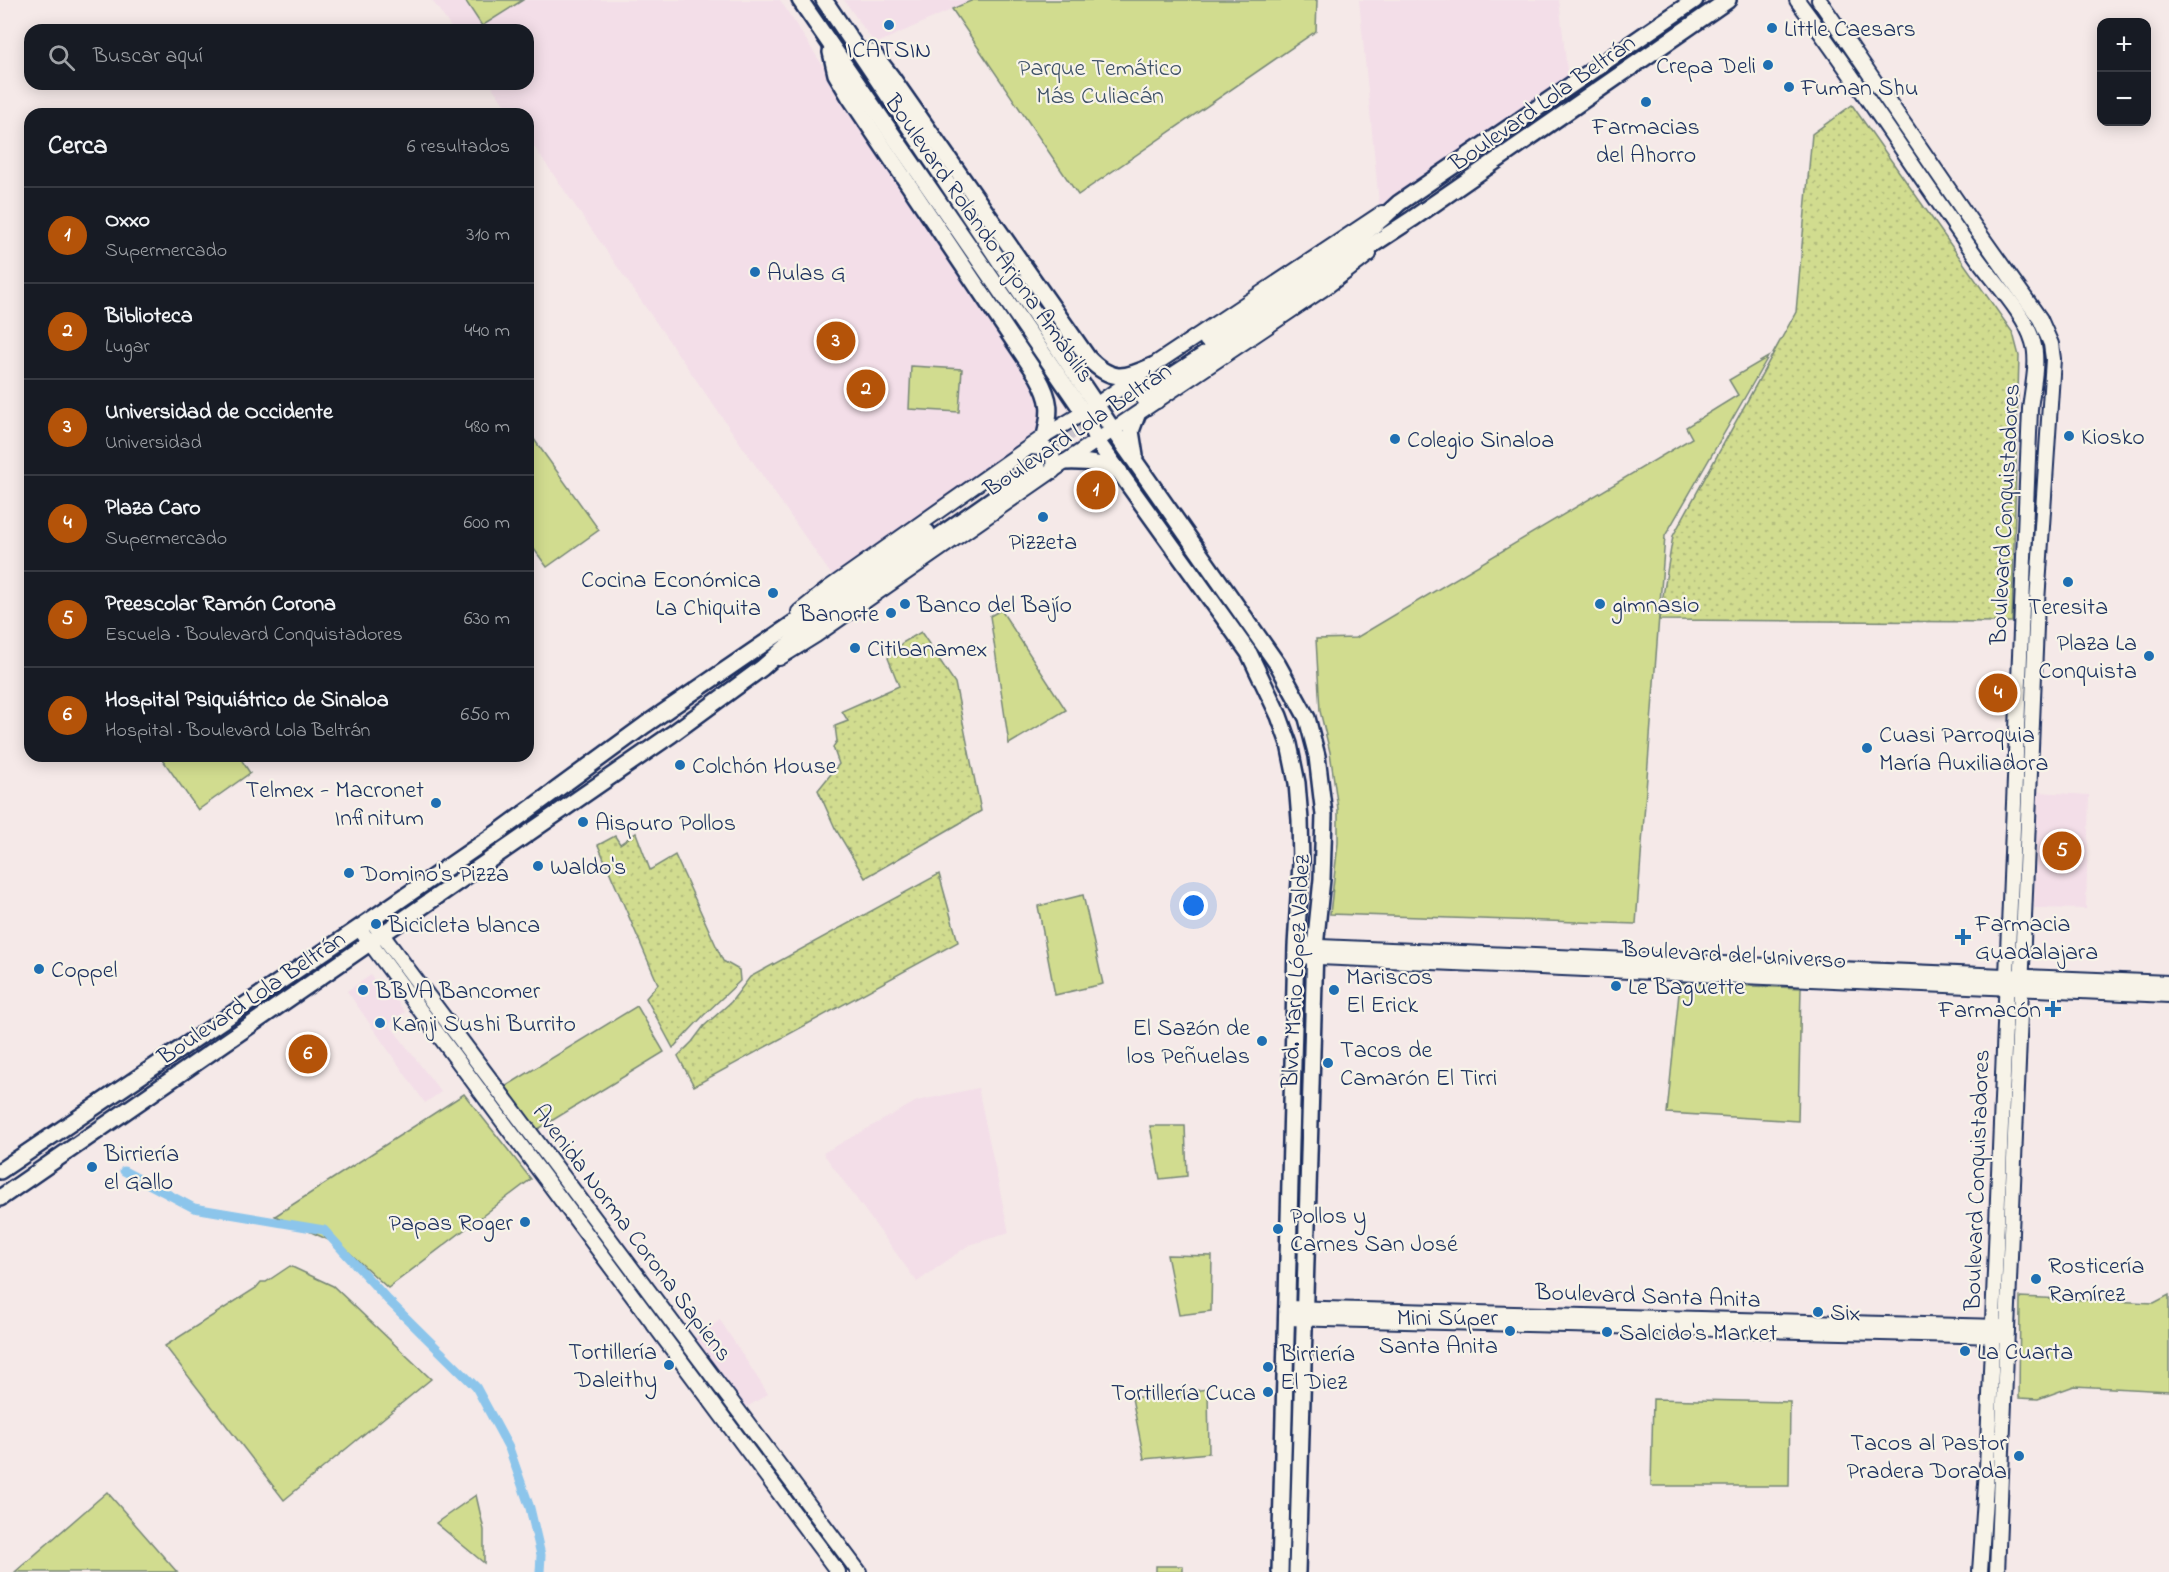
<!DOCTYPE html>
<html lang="es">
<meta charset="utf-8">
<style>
body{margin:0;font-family:"Indie Flower",sans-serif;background:#242831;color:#f1f3f6}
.controls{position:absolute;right:18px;top:18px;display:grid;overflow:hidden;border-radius:12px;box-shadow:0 3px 15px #0003}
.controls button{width:54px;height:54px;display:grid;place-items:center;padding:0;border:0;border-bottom:2px solid #363941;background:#171b24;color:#f1f3f6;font:30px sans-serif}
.you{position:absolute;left:1194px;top:906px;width:21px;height:21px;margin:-15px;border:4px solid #fff;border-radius:50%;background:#1a73e8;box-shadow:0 0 0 9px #1a73e833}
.badge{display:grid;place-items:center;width:39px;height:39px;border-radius:50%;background:#b45309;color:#fff;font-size:20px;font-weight:700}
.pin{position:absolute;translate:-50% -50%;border:3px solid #fff;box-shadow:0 2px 6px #0006}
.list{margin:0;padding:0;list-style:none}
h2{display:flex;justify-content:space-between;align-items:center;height:78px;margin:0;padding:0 24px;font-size:26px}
h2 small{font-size:20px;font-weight:400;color:#9ea1a6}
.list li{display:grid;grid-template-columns:39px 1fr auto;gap:18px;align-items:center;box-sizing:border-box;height:96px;padding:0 24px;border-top:2px solid #363941}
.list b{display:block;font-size:22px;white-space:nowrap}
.list p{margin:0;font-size:20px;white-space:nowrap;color:#9ea1a6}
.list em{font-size:20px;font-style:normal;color:#9ea1a6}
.icon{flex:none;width:33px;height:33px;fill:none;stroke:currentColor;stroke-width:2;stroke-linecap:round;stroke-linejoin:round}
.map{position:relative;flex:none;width:2169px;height:1572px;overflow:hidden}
.search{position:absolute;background:#171b24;box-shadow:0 3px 15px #0003;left:24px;top:24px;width:510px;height:66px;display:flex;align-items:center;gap:15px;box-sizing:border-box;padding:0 21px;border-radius:18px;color:#9ea1a6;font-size:22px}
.panel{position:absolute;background:#171b24;box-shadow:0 3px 15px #0003;left:24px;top:108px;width:510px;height:654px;border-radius:18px}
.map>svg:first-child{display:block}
</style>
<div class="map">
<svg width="2169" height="1572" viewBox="0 0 2169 1572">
<defs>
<pattern id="grass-dots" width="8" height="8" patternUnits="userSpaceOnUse" patternTransform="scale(1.5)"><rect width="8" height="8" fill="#d1dc8f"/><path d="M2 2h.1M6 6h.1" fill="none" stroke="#b3bd7e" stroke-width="1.8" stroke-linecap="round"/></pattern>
</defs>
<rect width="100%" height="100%" fill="#f5e9e8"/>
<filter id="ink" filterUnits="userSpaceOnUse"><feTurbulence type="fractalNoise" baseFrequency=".0167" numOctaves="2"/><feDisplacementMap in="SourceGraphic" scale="12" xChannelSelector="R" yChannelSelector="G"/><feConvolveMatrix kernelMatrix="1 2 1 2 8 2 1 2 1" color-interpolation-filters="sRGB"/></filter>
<g filter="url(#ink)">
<g fill="#f3dee8">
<path d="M432 0H780L1055 422 835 580 528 138V114H511L490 84H528V30H453Z"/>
<path d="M844 0H973L875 44Z"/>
<path d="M1359 0H1559L1569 88 1380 213Z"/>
<path d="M2038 792 2089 795 2086 909 2034 908Z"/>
<path d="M371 975 381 990 387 986 405 1012 389 1024 441 1092 425 1103 347 991Z"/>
<path d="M978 1088 1009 1233 969 1245 917 1282 823 1153 917 1101Z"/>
<path d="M720 1320 768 1394 739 1412 688 1342Z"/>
</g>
<g fill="url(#grass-dots)" stroke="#768676" stroke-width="1.5">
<path d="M1852 105 2013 333 2019 356 2012 622 1659 620 1673 536 1796 312 1812 134Z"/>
<path d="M921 632 955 683 981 811 865 878 835 828 818 790 839 764 833 747 837 741 835 726 848 721 842 711 899 686 888 658 902 643Z"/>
<path d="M636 833 650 870 675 855 723 961 739 970 740 981 704 1015 673 1048 646 998 658 984 598 845 615 836 620 844Z"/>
<path d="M939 874 958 942 694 1086 678 1056 692 1042 704 1026 731 1002 750 977Z"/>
</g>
<g fill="#d1dc8f" stroke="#768676" stroke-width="1.5">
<path d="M465 0H523L482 26Z"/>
<path d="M973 0H1317L1316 31 1078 195 952 9Z"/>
<path d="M1768 357 1665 536 1636 924 1330 914 1338 843V809L1330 752 1320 711 1316 639 1356 638 1692 438 1686 427 1738 395 1729 380Z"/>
<path d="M911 366 962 369 959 412 909 409Z"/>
<path d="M528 431 599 530 547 567 528 541Z"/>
<path d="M1001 610 1066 710 1009 744 990 616Z"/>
<path d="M160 756H239L250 773 198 810Z"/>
<path d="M1083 895 1103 984 1055 995 1038 906Z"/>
<path d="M1680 983 1801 988 1798 1121 1667 1113Z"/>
<path d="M637 1006 664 1052 535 1131 503 1088Z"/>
<path d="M464 1094 531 1179 388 1288 342 1246 275 1216Z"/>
<path d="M1185 1126 1187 1176 1160 1179 1150 1126Z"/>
<path d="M1167 1255 1212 1256 1211 1311 1179 1315Z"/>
<path d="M290 1266 333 1286 431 1379 284 1500 165 1346 256 1288 261 1282H266Z"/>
<path d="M2169 1295V1391L2074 1386 2038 1399 2019 1398 2020 1297 2154 1303Z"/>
<path d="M1208 1389 1209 1453 1144 1459 1132 1398Z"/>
<path d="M1653 1399 1790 1402 1789 1486H1651Z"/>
<path d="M107 1492 177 1572H15Z"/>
<path d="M476 1495 484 1530V1563L436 1523Z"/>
<rect x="1156" y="1566" width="27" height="6"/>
</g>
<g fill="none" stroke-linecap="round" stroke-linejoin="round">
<path stroke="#8cc5eb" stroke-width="9" d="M124 1171 194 1208 324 1230 388 1300 476 1387 509 1448 530 1508 541 1555 540 1572"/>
<path stroke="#c9c4cc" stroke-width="15" stroke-dasharray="15 8" stroke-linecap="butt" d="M1030 460 1150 378"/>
<g stroke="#1b2f5e" stroke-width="18">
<g id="tertiary">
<path d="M1797 0C1859 83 1915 170 1975 255 1992 280 2025 313 2033 342 2039 362 2032 389 2030 409L1987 1469 1980 1572"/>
<path d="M1819 0 1967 216 2040 319 2051 344 2053 359 2037 602 1997 1572"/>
<path d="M1139 375V394L1143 398 1157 401"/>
<path d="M1030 447C1050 448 1055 450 1053 471"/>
<path d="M799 612 829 588 1045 436 1096 405 1152 366 1382 213"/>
<path d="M779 658 816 635 1065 462 1326 287 1369 254"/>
<path d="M371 920 859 1572"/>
<path d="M359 928 838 1572"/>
<path d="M1296 946 2169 983"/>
<path d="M1296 956 2169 995"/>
<path d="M1286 1308 2000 1327"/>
<path d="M1286 1318 2001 1336"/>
</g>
</g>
<g stroke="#1b2f5e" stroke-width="20">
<g id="secondary">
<path d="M800 0 1069 391 1084 413 1097 441 1249 653 1279 716 1289 744 1297 783 1300 820 1301 863 1296 946 1280 1572"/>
<path d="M824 0 1113 430 1278 665 1307 718 1317 756 1324 815 1322 879 1315 947 1297 1572"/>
<path d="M860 51 873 53 890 75 1088 358C1111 382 1124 379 1152 366"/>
<path d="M831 52 836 74 849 96 1038 377C1051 400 1051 411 1045 436"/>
<path d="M1207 340C1272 297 1343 257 1399 203L1695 0"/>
<path d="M1155 387 1412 219 1728 0"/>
<path d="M1135 456 1131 431 1137 415"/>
<path d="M1065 462C1085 461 1102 463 1120 472"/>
<path d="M0 1171 359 928 500 831 645 725 927 532"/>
<path d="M0 1198 672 734 762 668 805 630 1038 467"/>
</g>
</g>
<use href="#tertiary" stroke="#f7f3e8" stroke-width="14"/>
<use href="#secondary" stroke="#f7f3e8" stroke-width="15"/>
</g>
</g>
<g fill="#1f6fb2" stroke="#f7f3e8" stroke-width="2">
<circle cx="889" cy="25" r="6"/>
<circle cx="1772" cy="28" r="6"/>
<circle cx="1768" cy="65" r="6"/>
<circle cx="1789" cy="87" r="6"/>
<circle cx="1646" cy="102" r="6"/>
<circle cx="755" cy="272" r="6"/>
<circle cx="2069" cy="436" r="6"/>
<circle cx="1395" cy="439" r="6"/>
<circle cx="1043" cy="517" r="6"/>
<circle cx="2068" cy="582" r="6"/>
<circle cx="773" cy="593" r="6"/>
<circle cx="905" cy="604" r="6"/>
<circle cx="1600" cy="604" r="6"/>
<circle cx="891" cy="613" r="6"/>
<circle cx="855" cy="648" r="6"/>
<circle cx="2149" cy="656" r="6"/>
<circle cx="1867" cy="748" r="6"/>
<circle cx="680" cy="765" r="6"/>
<circle cx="436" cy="803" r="6"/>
<circle cx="583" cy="822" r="6"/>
<circle cx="538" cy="866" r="6"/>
<circle cx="349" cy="873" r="6"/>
<circle cx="376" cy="924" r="6"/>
<path d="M1960 928h6v6h6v6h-6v6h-6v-6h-6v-6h6z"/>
<circle cx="39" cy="969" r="6"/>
<circle cx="1616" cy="986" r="6"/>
<circle cx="363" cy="990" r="6"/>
<circle cx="1334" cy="990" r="6"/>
<path d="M2050 1000h6v6h6v6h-6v6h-6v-6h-6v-6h6z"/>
<circle cx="380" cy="1023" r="6"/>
<circle cx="1262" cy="1041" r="6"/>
<circle cx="1328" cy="1063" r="6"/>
<circle cx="92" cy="1167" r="6"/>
<circle cx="525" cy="1222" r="6"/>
<circle cx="1278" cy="1229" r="6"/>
<circle cx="2036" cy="1279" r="6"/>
<circle cx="1818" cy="1312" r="6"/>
<circle cx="1510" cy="1331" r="6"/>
<circle cx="1607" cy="1332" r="6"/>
<circle cx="1965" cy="1351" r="6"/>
<circle cx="669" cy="1365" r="6"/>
<circle cx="1268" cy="1367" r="6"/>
<circle cx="1268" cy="1392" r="6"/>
<circle cx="2019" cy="1456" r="6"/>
</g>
<g text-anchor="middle" stroke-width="4.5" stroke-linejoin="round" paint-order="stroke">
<g font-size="24" fill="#1b2f5e" stroke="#f7f3e8" text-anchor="start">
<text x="1784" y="36">Little Caesars</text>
<text x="889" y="57" text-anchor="middle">ICATSIN</text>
<text x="1756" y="73" text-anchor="end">Crepa Deli</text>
<text x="1801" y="95">Fuman Shu</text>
<text x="1646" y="134" text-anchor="middle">Farmacias<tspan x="1646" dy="28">del Ahorro</tspan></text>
<text x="767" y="280">Aulas G</text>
<text x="2081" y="444">Kiosko</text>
<text x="1407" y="447">Colegio Sinaloa</text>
<text x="1043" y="549" text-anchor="middle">Pizzeta</text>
<text x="761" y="587" text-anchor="end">Cocina Económica<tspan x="761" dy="28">La Chiquita</tspan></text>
<text x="917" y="612">Banco del Bajío</text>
<text x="1612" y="612">gimnasio</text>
<text x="2068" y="614" text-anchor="middle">Teresita</text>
<text x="879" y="621" text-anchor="end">Banorte</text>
<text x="2137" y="650" text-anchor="end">Plaza La<tspan x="2137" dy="28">Conquista</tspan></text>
<text x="867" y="656">Citibanamex</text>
<text x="1879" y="742">Cuasi Parroquia<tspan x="1879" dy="28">María Auxiliadora</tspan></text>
<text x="692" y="773">Colchón House</text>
<text x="424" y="797" text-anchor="end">Telmex - Macronet<tspan x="424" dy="28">Infinitum</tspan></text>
<text x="595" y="830">Aispuro Pollos</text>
<text x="550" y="874">Waldo's</text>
<text x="361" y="881">Domino's Pizza</text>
<text x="1975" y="931">Farmacia<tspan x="1975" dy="28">Guadalajara</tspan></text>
<text x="388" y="932">Bicicleta blanca</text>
<text x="51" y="977">Coppel</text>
<text x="1346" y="984">Mariscos<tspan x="1346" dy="28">El Erick</tspan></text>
<text x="1628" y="994">Le Baguette</text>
<text x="375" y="998">BBVA Bancomer</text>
<text x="2041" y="1017" text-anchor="end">Farmacón</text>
<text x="392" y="1031">Kanji Sushi Burrito</text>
<text x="1250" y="1035" text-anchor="end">El Sazón de<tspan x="1250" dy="28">los Peñuelas</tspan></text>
<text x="1340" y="1057">Tacos de<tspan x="1340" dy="28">Camarón El Tirri</tspan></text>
<text x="104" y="1161">Birriería<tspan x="104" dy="28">el Gallo</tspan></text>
<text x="1290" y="1223">Pollos y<tspan x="1290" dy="28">Carnes San José</tspan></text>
<text x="513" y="1230" text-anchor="end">Papas Roger</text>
<text x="2048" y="1273">Rosticería<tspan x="2048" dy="28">Ramírez</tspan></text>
<text x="1830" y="1320">Six</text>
<text x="1498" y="1325" text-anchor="end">Mini Súper<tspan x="1498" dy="28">Santa Anita</tspan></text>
<text x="1619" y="1340">Salcido's Market</text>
<text x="657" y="1359" text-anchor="end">Tortillería<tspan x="657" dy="28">Daleithy</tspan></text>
<text x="1977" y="1359">La Cuarta</text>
<text x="1280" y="1361">Birriería<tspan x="1280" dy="28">El Diez</tspan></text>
<text x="1256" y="1400" text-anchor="end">Tortillería Cuca</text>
<text x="2007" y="1450" text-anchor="end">Tacos al Pastor<tspan x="2007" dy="28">Pradera Dorada</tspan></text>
</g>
<g font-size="24" fill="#3f5268" stroke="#f7f3e8">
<text x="1100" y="75">Parque Temático<tspan x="1100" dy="28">Más Culiacán</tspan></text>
</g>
<g font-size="24" fill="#1b2f5e" stroke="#f7f3e8">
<text transform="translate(1542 102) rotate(-35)" y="8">Boulevard Lola Beltrán</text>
<text transform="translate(990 238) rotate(55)" y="8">Boulevard Rolando Arjona Amábilis</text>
<text transform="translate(1077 429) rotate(-34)" y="8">Boulevard Lola Beltrán</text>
<text transform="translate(2004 514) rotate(-87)" y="8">Boulevard Conquistadores</text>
<text transform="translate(1734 954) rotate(3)" y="8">Boulevard del Universo</text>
<text transform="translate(1295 971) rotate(-87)" y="8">Blvd. Mario López Valdez</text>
<text transform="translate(251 997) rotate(-34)" y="8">Boulevard Lola Beltrán</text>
<text transform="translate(1976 1180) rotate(-88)" y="8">Boulevard Conquistadores</text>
<text transform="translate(633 1232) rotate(53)" y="8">Avenida Norma Corona Sapiens</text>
<text transform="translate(1648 1295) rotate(2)" y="8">Boulevard Santa Anita</text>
</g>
</g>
</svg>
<div class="controls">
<button>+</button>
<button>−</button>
</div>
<div class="you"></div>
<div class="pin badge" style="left:1096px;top:490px">1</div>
<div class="pin badge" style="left:866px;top:389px">2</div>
<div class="pin badge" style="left:836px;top:341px">3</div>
<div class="pin badge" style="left:1998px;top:693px">4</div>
<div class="pin badge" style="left:2062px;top:851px">5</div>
<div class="pin badge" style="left:308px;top:1054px">6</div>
<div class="search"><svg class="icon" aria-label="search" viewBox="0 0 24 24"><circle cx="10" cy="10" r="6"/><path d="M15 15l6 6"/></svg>Buscar aquí</div>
<section class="panel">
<h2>Cerca<small>6 resultados</small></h2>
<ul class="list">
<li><span class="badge">1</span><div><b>Oxxo</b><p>Supermercado</p></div><em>310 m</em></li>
<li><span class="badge">2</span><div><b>Biblioteca</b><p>Lugar</p></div><em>440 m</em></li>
<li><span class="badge">3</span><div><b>Universidad de Occidente</b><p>Universidad</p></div><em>480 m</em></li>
<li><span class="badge">4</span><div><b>Plaza Caro</b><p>Supermercado</p></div><em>600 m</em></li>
<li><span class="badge">5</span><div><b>Preescolar Ramón Corona</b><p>Escuela · Boulevard Conquistadores</p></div><em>630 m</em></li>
<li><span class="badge">6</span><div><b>Hospital Psiquiátrico de Sinaloa</b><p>Hospital · Boulevard Lola Beltrán</p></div><em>650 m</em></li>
</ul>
</section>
</div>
